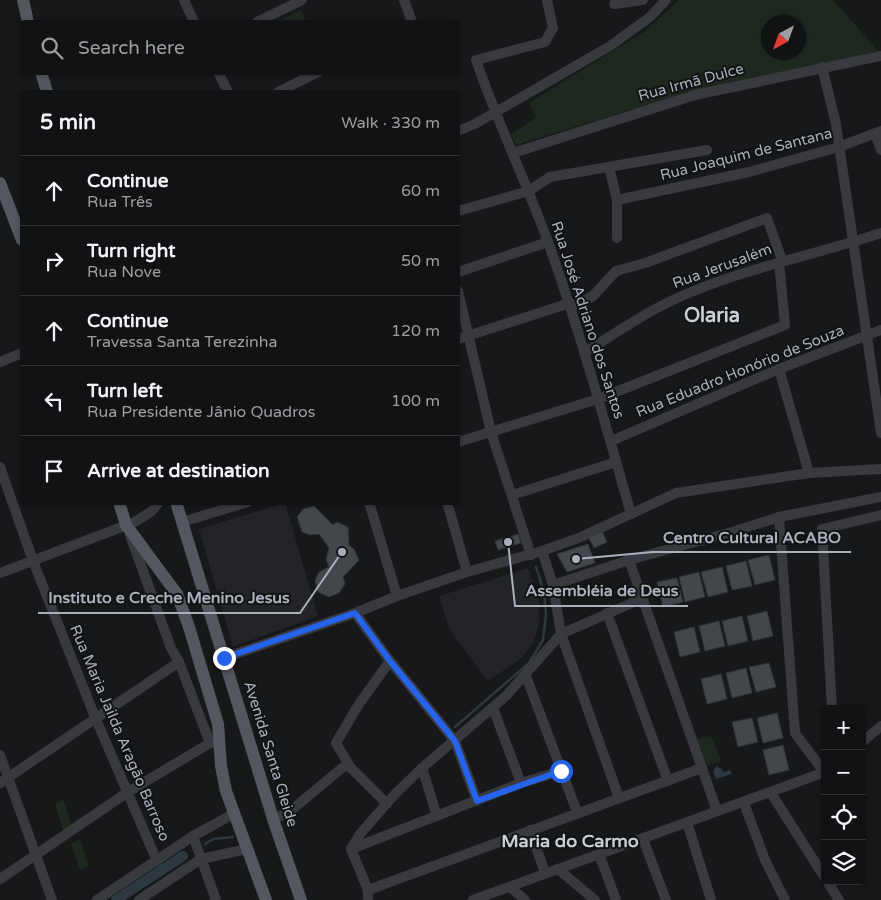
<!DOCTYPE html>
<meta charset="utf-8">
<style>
body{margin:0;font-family:"Varela Round",sans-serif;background:#1e2022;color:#f1f3f6}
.controls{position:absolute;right:15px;bottom:15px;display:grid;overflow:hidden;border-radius:5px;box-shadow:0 1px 4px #0004}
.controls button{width:45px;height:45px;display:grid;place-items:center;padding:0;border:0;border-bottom:1px solid #303234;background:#111214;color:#f1f3f6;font:25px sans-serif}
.compass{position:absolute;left:761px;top:15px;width:45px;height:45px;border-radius:50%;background:#111214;box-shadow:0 1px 4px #0004;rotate:221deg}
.stop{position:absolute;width:15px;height:15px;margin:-11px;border:4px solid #2563eb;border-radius:50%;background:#fff}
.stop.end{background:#2563eb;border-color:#fff;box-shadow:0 1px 5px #0008}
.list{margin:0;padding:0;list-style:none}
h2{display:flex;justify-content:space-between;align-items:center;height:65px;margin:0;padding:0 20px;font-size:21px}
h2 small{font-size:16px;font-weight:400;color:#9c9ea0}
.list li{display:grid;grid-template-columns:32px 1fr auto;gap:15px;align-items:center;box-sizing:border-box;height:70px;padding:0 20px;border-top:1px solid #303234}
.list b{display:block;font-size:19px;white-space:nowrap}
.list p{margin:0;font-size:16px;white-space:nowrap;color:#9c9ea0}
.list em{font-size:16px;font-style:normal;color:#9c9ea0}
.icon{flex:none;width:28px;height:28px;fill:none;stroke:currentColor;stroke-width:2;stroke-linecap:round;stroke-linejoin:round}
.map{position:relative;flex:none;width:881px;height:900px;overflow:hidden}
.search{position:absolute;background:#111214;box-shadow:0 1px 4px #0004;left:20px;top:20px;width:440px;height:55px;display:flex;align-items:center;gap:12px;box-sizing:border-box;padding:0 18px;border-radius:5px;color:#9c9ea0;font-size:19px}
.panel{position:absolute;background:#111214;box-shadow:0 1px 4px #0004;left:20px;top:90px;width:440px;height:415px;border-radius:5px}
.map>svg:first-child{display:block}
</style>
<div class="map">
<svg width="881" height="900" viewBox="0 0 881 900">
<rect width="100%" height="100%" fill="#17181a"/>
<g fill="#232427">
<path d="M285 503 318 616 233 647 199 529Z"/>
<path d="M528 568 539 601V624L534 641 522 658 488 681 450 630 439 596Z"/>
</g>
<g fill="#1f281f" fill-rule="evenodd">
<path d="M679 0H833L878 51 630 110 516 145 511 134 536 118 529 103 645 31ZM768 22H798V52H768Z"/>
<path d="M301 10 306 22H276Z"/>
<path d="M711 735 721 761 707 766 697 740Z"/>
<path d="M63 799 72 826 63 830 55 804Z"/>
<path d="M80 839 89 866 80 870 71 844Z"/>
</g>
<path fill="#2d393e" d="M716 766 722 769 723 772 730 770 732 774 716 779 713 771Z"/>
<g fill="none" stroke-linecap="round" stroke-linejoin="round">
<g stroke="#2d393e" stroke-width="2.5">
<path d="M455 727 529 663 543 640 546 614 544 592 536 567"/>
<path d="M205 844 213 839 233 837"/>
</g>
<path stroke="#2d393e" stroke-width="10" d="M116 900 183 856"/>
</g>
<g fill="#43464a" stroke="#313236">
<path d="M314 506 333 525 337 522 348 527 349 545 354 549 359 560 343 577 345 584 339 593 329 597 318 592 315 580 319 572 329 567 326 560 329 548 319 534 310 535 302 532 297 517 303 509Z"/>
<path d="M602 531 607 542 594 548 589 538Z"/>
<path d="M518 534 521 543 498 550 495 541Z"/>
<path d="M588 544 595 563 567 572 557 554Z"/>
<path d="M769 555 775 580 755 585 748 560Z"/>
<path d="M746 561 752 586 732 590 726 566Z"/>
<path d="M722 567 728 592 708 597 701 572Z"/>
<path d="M699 572 705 597 685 602 679 577Z"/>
<path d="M677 578 683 602 663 607 657 582Z"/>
<path d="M767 611 773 636 753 641 747 616Z"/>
<path d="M742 616 748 641 728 646 722 621Z"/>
<path d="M719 621 725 646 705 651 699 626Z"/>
<path d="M694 627 700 652 680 657 674 632Z"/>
<path d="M769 663 776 687 756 692 749 667Z"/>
<path d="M746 668 752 693 732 698 726 673Z"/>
<path d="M721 674 727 699 707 704 701 679Z"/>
<path d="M777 713 783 738 763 743 757 718Z"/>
<path d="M752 718 758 742 738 747 732 722Z"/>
<path d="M783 745 789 770 769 775 763 750Z"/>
</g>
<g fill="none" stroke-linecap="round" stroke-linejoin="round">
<g stroke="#383a3f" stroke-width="10">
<path d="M184 0 194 22"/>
<path d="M404 0 412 22"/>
<path d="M547 0 553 28 545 42 476 60C497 122 526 181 548 242 580 331 605 423 631 514"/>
<path d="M614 4 643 0"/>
<path d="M257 22 302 0"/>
<path d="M822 67 836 124 881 433"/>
<path d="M218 72 228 92"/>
<path d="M278 92 318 72"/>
<path d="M458 131 475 124 610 46 650 17 666 0"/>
<path d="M875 134 881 150"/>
<path d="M513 153 695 95 881 56"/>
<path d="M609 167 617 200V238"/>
<path d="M617 200 749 172 839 147 881 131"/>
<path d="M458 211 529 191 550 177 707 150"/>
<path d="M458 272 548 242"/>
<path d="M458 291 491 432 531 555"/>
<path d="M571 308 593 296 616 271 645 263 767 218 782 260"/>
<path d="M458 339 570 303"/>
<path d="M584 353C613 335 642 314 673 300 739 269 812 256 881 233"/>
<path d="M0 362 22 353"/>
<path d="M779 369 809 473"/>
<path d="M611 441 779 369 881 330"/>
<path d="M458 442 598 399 785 325 779 262"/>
<path d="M0 467 33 561 95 717 157 861"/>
<path d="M512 495 616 462"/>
<path d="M369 502 397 596"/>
<path d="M447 502 467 572"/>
<path d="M779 517 795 733 824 772"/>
<path d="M182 522 248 502"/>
<path d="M130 535 171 648 179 662 210 743 215 741"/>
<path d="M629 560 717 811"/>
<path d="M0 573 135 522 152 511 159 502"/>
<path d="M553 585 629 560 732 532 779 517 881 497"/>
<path d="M355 613 390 661 455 741 477 801"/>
<path d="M607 613 668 781"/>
<path d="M224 658 355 613 397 596 467 572 542 551 581 537 676 493 809 473 881 469"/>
<path d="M526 676 577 812"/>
<path d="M493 708 521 783"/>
<path d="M832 709 822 529 881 515"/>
<path d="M862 742 881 726"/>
<path d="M0 755 52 900"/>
<path d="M347 764 387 804"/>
<path d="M422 768 437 816"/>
<path d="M0 783 179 662"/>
<path d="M771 793 825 878"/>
<path d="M619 798 561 634 641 599"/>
<path d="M744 803 765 860 785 900"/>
<path d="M273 819 288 813 348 763 336 743 359 704 390 661"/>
<path d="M687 822 711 900"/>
<path d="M530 830 545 873"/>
<path d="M193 836 216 900"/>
<path d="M643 839 666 900"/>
<path d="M351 849 521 783 561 771"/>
<path d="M599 854 616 900"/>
<path d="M558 869 595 900"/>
<path d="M0 879 128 792 210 743"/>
<path d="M827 881 839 900"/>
<path d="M510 887 525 900"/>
<path d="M368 890 702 768"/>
<path d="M97 900 193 836 235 813"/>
<path d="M139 900 201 859 247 849"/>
<path d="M368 900V890L351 849 360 834 395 794 422 768 506 696 561 634 553 585 542 551"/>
<path d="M473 900 825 772"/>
</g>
<g stroke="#54575e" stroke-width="12">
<path d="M23 0 28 22"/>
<path d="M41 72 47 92"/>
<path d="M0 183 22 240"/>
<path d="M119 502 126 525 177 594 189 627 218 724 221 766 226 791 266 900"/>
<path d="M176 502 274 822 301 900"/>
</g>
</g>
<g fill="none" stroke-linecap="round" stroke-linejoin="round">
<path stroke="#2563eb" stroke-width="6" d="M224 658 355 613 390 661 455 741 477 801 561 771"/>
</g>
<g text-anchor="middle" stroke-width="4" stroke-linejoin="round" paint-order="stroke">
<g font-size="15" fill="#a9b0ba" stroke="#121315">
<text transform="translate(691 82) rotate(-15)" y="5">Rua Irmã Dulce</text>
<text transform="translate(746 154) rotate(-14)" y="5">Rua Joaquim de Santana</text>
<text transform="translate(722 266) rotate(-20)" y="5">Rua Jerusalém</text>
<text transform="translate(588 320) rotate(72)" y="5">Rua José Adriano dos Santos</text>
<text transform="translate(740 371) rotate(-22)" y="5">Rua Eduadro Honório de Souza</text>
<text transform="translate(120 733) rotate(67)" y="5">Rua Maria Jailda Aragão Barroso</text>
<text transform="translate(271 754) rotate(73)" y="5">Avenida Santa Gleide</text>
</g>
<g font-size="18" font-weight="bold" fill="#cacfd6" stroke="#121315">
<text x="570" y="847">Maria do Carmo</text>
</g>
<g font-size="20" font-weight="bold" fill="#cacfd6" stroke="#121315">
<text x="712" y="322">Olaria</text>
</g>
</g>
<path fill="none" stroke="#a9b0ba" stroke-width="2" d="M576 559L653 552H851M508 542L515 606H688M342 552L300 613H38"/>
<g fill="#a9b0ba" stroke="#121315" stroke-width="2">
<circle cx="576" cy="559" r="5"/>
<circle cx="508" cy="542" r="5"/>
<circle cx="342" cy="552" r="5"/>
</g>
<g font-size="16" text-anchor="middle" font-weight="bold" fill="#a9b0ba" stroke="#121315" stroke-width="4" stroke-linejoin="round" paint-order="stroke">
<text x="752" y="543">Centro Cultural ACABO</text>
<text x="602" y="596">Assembléia de Deus</text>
<text x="169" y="603">Instituto e Creche Menino Jesus</text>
</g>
</svg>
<div class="controls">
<button>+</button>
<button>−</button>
<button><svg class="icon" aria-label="locate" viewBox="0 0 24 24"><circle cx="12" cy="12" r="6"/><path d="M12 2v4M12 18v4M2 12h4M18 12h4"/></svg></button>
<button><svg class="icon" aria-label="layers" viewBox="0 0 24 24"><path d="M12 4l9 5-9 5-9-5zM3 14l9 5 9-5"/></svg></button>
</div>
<svg class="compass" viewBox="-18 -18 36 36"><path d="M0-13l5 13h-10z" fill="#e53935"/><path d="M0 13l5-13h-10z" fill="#9c9ea0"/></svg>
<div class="stop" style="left:561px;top:771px"></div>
<div class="stop end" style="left:224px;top:658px"></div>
<div class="search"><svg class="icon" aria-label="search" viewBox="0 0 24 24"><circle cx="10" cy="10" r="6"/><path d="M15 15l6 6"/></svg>Search here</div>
<section class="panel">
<h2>5 min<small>Walk · 330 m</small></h2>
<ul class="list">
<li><svg class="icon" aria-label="ahead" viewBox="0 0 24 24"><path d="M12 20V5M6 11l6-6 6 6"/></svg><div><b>Continue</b><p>Rua Três</p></div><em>60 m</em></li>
<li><svg class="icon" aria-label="right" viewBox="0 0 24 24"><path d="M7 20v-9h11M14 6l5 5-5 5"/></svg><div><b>Turn right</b><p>Rua Nove</p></div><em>50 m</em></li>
<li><svg class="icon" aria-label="ahead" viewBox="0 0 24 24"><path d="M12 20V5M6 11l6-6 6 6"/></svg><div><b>Continue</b><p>Travessa Santa Terezinha</p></div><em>120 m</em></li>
<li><svg class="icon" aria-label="left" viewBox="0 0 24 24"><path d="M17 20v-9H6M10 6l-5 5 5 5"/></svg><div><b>Turn left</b><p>Rua Presidente Jânio Quadros</p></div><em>100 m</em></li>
<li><svg class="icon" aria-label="arrive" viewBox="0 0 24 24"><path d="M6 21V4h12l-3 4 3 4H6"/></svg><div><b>Arrive at destination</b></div></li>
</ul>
</section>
</div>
